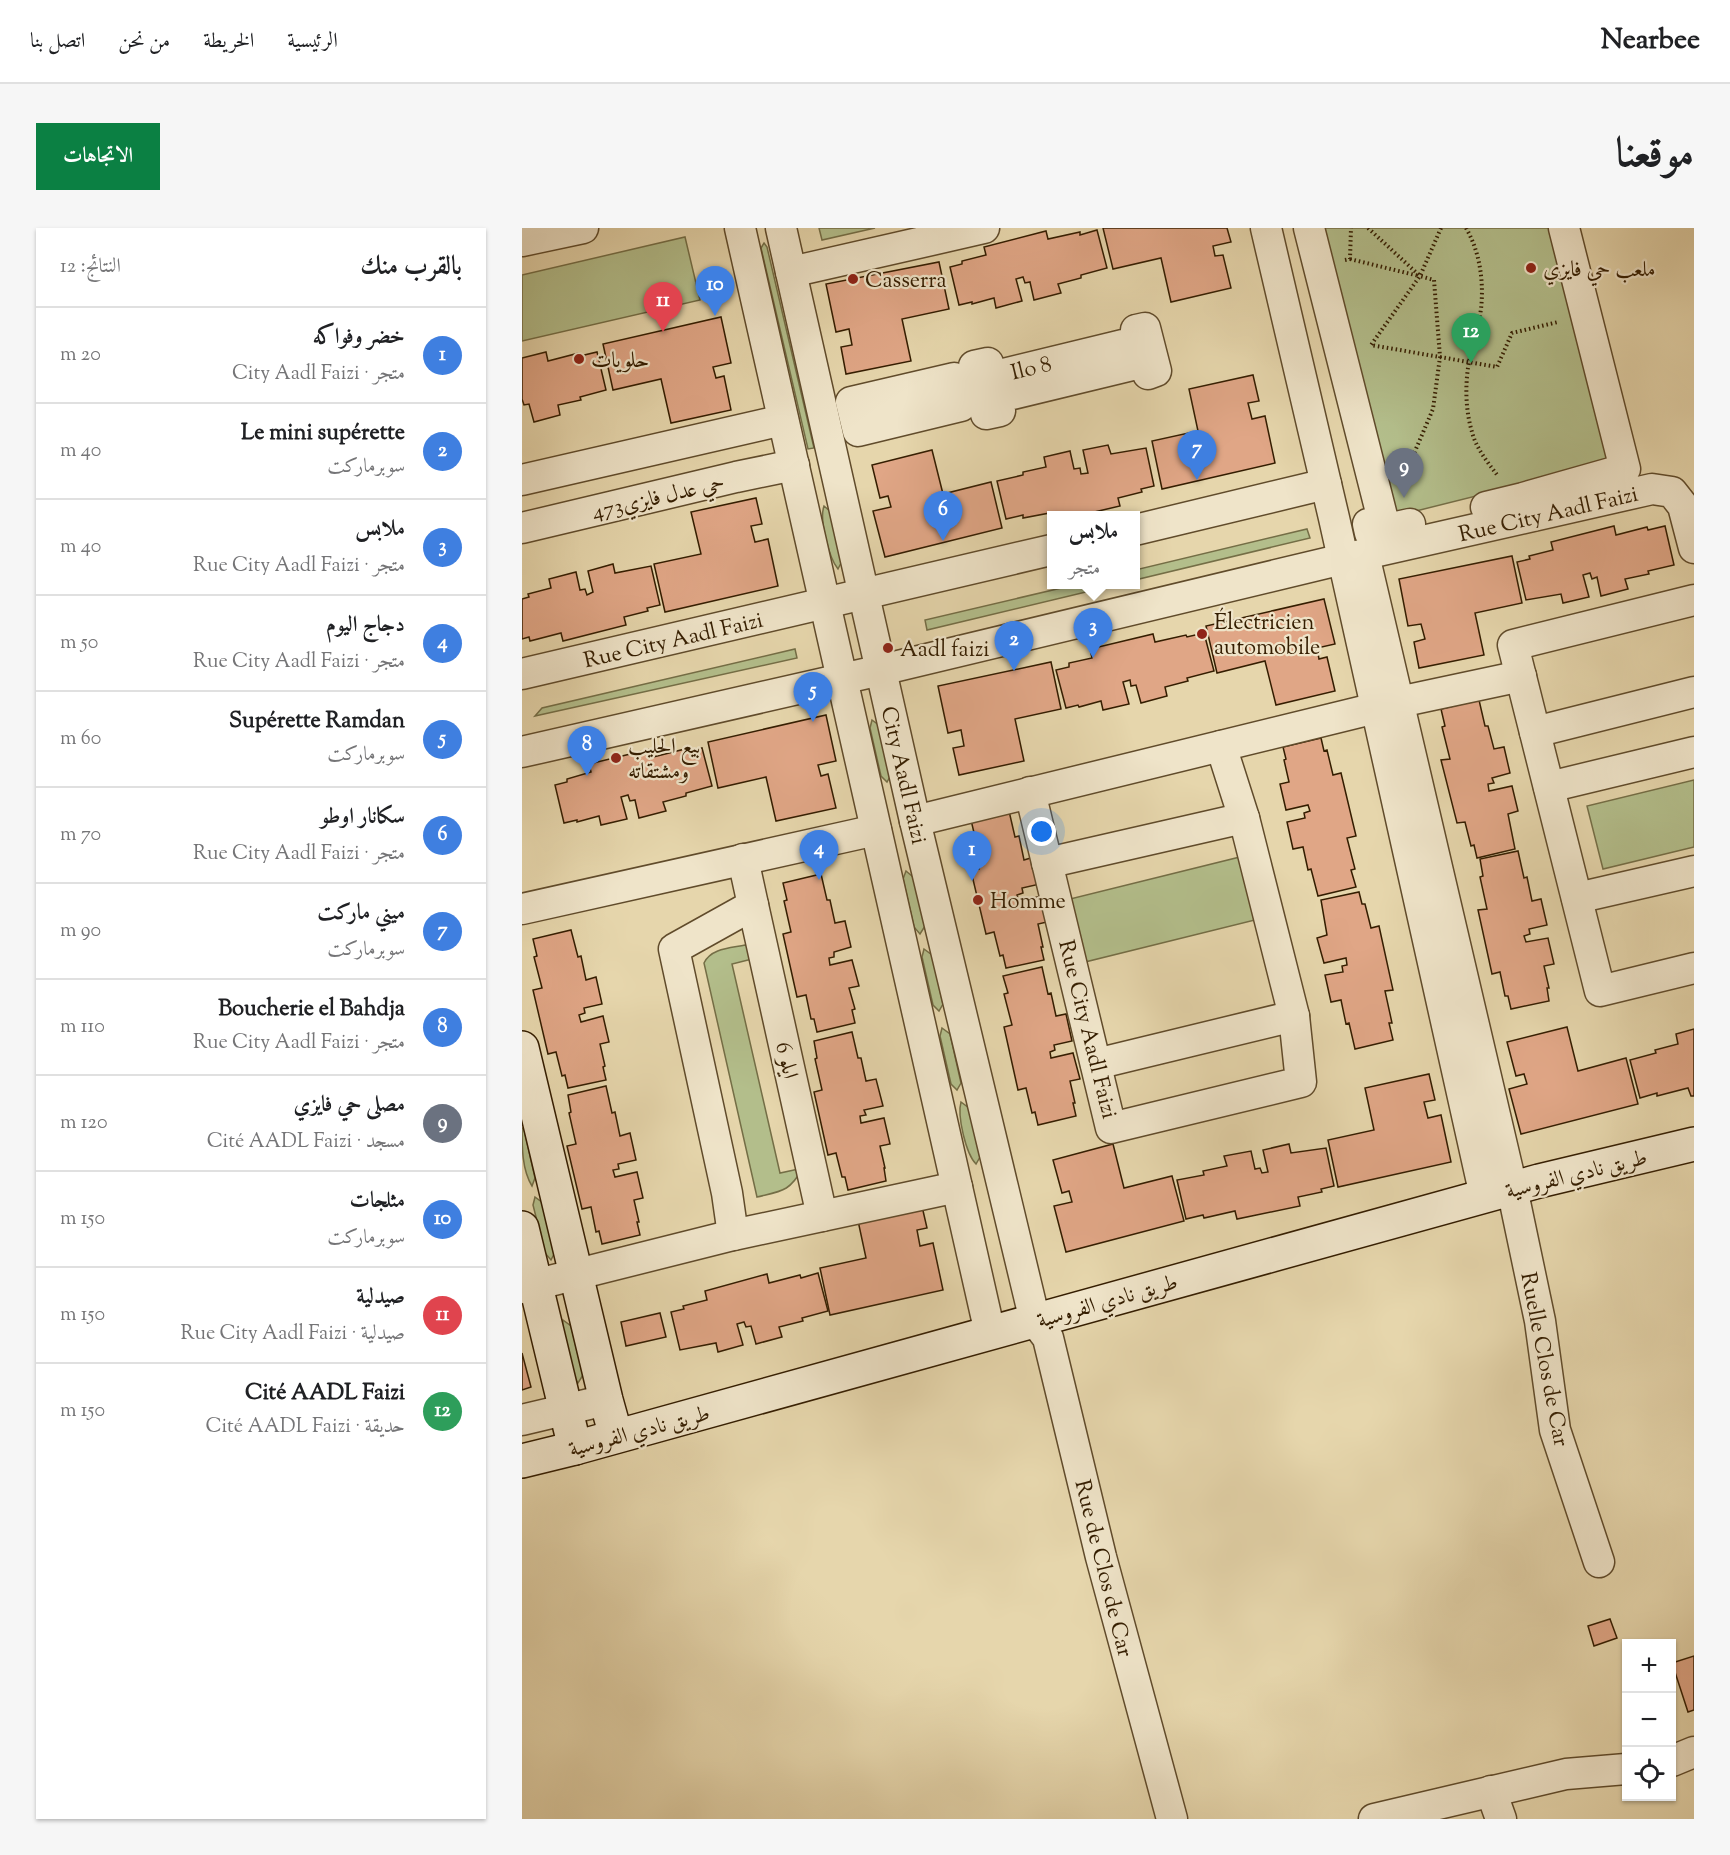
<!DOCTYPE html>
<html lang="ar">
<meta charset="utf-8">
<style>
body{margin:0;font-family:"Sorts Mill Goudy",Amiri,serif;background:#f6f6f6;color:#202124;direction:rtl}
.controls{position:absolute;right:18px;bottom:18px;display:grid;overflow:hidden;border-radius:0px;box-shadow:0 2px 4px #0004}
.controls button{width:54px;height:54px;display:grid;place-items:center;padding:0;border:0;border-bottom:2px solid #e0e0e0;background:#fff;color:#202124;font:30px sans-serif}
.you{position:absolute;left:520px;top:604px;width:21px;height:21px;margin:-15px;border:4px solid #fff;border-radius:50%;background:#1a73e8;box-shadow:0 0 0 9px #1a73e833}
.badge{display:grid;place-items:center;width:39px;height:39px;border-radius:50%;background:#0b8043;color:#fff;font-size:20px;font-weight:700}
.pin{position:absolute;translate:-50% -50px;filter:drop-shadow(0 2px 3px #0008)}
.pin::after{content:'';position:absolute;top:32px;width:21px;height:18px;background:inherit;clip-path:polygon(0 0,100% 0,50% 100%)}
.popup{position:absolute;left:525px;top:283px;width:93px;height:78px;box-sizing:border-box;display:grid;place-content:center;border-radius:0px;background:#fff;filter:drop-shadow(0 2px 4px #0005);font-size:20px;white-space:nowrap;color:#757577}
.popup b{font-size:22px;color:#202124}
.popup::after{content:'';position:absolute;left:50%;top:100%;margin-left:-12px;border:12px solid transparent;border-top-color:#fff}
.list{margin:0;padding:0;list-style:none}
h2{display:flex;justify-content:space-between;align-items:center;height:78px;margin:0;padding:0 24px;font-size:26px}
h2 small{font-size:20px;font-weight:400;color:#757577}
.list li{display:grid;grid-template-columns:39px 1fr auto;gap:18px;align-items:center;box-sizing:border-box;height:96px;padding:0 24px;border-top:2px solid #e0e0e0}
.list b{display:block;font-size:22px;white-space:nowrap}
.list p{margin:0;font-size:20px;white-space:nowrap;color:#757577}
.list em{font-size:20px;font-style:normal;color:#757577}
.icon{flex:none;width:33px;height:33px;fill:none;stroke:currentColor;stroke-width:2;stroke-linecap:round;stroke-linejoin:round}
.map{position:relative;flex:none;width:1172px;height:1591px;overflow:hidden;direction:ltr;border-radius:0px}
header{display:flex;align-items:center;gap:36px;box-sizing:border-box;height:84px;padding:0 30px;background:#fff;border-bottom:2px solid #e0e0e0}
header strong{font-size:28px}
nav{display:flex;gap:33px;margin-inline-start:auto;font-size:21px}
.intro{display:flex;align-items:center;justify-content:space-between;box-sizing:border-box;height:144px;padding:0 36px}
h1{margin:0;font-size:42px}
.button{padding:15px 27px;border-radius:0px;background:#0b8043;color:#fff;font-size:21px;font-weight:700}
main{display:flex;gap:36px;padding:0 36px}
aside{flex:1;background:#fff;border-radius:0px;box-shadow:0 2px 4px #0004}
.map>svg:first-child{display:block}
</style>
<header>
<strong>Nearbee</strong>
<nav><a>الرئيسية</a><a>الخريطة</a><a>من نحن</a><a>اتصل بنا</a></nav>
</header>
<div class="intro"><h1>موقعنا</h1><a class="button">الاتجاهات</a></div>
<main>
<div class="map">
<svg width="1172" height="1591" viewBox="0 0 1172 1591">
<rect width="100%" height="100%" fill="#e6d6ac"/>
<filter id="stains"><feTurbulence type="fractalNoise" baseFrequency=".00333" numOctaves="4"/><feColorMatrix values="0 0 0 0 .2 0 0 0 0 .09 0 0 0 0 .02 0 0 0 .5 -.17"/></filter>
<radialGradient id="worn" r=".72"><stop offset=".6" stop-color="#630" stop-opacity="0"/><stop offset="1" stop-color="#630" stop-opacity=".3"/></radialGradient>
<g fill="#b3be8b" stroke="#746e46" stroke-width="1.5">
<path d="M297 0H353L300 12Z"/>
<path d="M798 0H1032L1090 234 870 289Z"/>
<path d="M163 9 178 72 0 113V47Z"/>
<path d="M242 15 245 19 292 220 286 221 239 20Z"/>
<path d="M302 278 309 284 320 333 316 341C307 330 297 292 302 278Z"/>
<path d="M785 301 788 310 613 352V342Z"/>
<path d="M552 357H593L405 402 403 392Z"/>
<path d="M273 421 275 430 13 488 20 480Z"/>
<path d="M350 492 358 498 369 547 365 554 359 548 348 500Z"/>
<path d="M1172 552V619L1081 641 1065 578Z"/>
<path d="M722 628 737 691 563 734 548 671Z"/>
<path d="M384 643 391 649 403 698 398 706 392 699 381 651Z"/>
<path d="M223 717 227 719 234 730 210 736 258 945 281 940C267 964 260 963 235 969L182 735C189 720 209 720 223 717Z"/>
<path d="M402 721 410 727 421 776 417 783 411 777 400 729Z"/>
<path d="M420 800 428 806 439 855 435 862 429 856 418 808Z"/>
<path d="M439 874 447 880 458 929 454 936C444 926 435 888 439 874Z"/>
<path d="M0 900 2 901 13 950 10 958C0 942 0 919 0 900Z"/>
<path d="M13 969 21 975 33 1024 29 1032 23 1025 11 977Z"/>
<path d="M41 1092 49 1098 61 1147 56 1155C47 1144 38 1106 41 1092Z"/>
</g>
<g fill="#e0a686" stroke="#341d00" stroke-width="1.5">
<path d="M581 0H705L709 14 691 18 693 28 701 27 709 60 649 74 639 30 591 41Z"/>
<path d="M575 2 585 40 559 47V50L536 56 539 65 512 72 508 54 503 55 501 49 494 51 500 73 474 80 472 70 450 76V74L437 77 428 39 440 36V33L464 27 462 19 524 3 526 11 558 4V7Z"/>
<path d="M417 34 427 81 380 91 389 133 324 146 319 119 330 117 327 101 314 104 304 56Z"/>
<path d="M199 89 209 135 191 139 194 150 202 148 209 182 149 195 139 151 91 162 81 116Z"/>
<path d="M24 124 26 133 57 125 58 128 75 124 84 162 58 169 59 172 36 177 38 187 12 194 7 176 2 177 0 171V130Z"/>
<path d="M731 147 737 173 726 175 730 191 743 188 753 235 640 261 630 213 676 203 667 161Z"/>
<path d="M586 217 589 226 624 220 632 258 619 261 620 264 596 270 598 278 555 288H533V284L501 290V287L484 291 475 253 501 247V244L524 239 522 229 548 223 552 241 558 240 559 246 566 245 561 222Z"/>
<path d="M410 222 421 266 469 254 480 300 363 329 351 283 369 279 366 268 358 270 350 237Z"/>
<path d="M234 270 240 296 229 298 233 314 246 311 256 358 143 384 132 336 179 326 169 284Z"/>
<path d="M1092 298 1094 307 1125 299 1126 302 1143 298 1152 337 1126 343 1127 346 1103 351 1106 361 1079 368 1075 349 1070 351 1068 345 1061 347 1067 369 1041 375 1039 366 1004 372 995 334 1008 331 1007 328 1031 322 1029 314Z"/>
<path d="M990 328 1000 375 953 385 962 427 897 440 892 414 903 411 899 396 886 398 877 351Z"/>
<path d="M91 336 93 345 129 338 138 377 125 380 126 383 102 389 104 397 41 413 39 405 8 413 7 409 0 411V371L7 369 6 366 29 360 27 351 54 344 58 362 63 361 65 367 71 364 66 343Z"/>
<path d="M802 371 813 416 795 420 797 431 805 429 813 463 754 477 743 433 695 445 684 398Z"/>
<path d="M682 405 692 443 665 450 666 453 643 459 645 468 619 475 614 457 609 458 608 452 601 454 607 476 581 482 579 473 557 479 556 477 544 480 534 442 547 439V435L570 430 568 421 631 406 633 414 664 407 665 409Z"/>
<path d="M529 434 539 481 493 491 502 533 437 547 431 520 442 518 439 502 426 505 416 458Z"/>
<path d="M957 472 963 498H966L972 521 982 519 988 545 970 550 972 555 966 556 967 563 990 558 996 583 986 586 993 621 955 630 952 617 949 618 943 594 935 595 919 532 928 531 920 499 923 498 919 481Z"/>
<path d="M304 487 314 533 296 537 299 548 306 546 314 580 254 593 244 549 196 560 186 514Z"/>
<path d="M799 510 802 523 805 522 811 547 819 545 834 608 825 610 833 641 829 642 834 659 796 668 789 641 786 642 781 619 771 621 765 594 783 590 782 585 788 583 786 577 764 582 758 556 767 554 762 532 764 531 761 519Z"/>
<path d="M180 520 190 558 164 565V568L141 574 144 583 117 590 113 572 108 573 106 567 99 569 105 591 79 597 77 588 55 594V592L42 595 33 557 45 554V551L69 544 67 536 129 521 131 529 163 521V524Z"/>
<path d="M487 583 493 609 497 608 502 632 512 629 518 656 500 660 501 665 495 667 497 674 519 668 525 694 516 696 521 719H519L522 732 484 740 481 727 478 728 472 704 464 706 449 643 457 641 450 609H453L449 592Z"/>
<path d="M996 623 1002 650 1005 649 1010 673 1019 671 1025 697 1007 701 1008 706 1002 708 1004 714 1026 710 1032 736 1022 738 1027 760H1025L1027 773 989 781 986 768H983L978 744 970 746 956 682 965 681 958 649 961 648 958 631Z"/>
<path d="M299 646 305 672H308L313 695 323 693 329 719 312 724V729L307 730 308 737 330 732 337 758 327 760 333 781 330 782 333 795 295 804 292 791H289L284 767 275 769 261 706 269 704 262 673 265 672 261 655Z"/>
<path d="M837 664 840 676H843L849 700 857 698 871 762 863 763 870 795H867L871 812 833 821 827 795 824 796 819 772 809 774 803 747 821 744 820 738 825 737 824 730 802 735 795 710 805 707 799 672Z"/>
<path d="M49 702 56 729 59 728 64 752 74 749 80 776 62 780 63 785 57 787 59 794 81 788 87 814 78 816 83 838 81 839 84 852 46 860 43 847 40 848 34 824 26 826 11 762 20 760 12 729 15 728 11 711Z"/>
<path d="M520 739 526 766 529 765 534 788 544 786 550 813 532 817 533 822 528 824 529 830 551 825 558 851 548 853 553 875H551L554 888 516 897 513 884 510 885 504 860 496 862 482 799 490 797 482 766 486 765 481 748Z"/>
<path d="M1045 799 1056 843 1104 830 1116 876 999 906 987 861 1005 856 1002 846 994 848 985 814Z"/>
<path d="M1172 801V868H1169L1166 860 1135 868V865L1118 870 1108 832 1134 825 1133 822 1156 816 1154 806Z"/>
<path d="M330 804 336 830H339L344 853 354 851 361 878 342 882 344 887 338 888 339 895 362 890 368 916 358 918 363 940H362L364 953 326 962 323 949H320L314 925 306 927 292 864 300 862 293 831 295 830 292 813Z"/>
<path d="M907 846 913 872 902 874 906 890 919 887 929 934 816 959 806 912 852 902 843 860Z"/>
<path d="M84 858 90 885 93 884 98 908 108 905 114 932 96 936 97 941 91 942 93 949 115 944 121 970 112 972 117 994H115L118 1007 80 1016 77 1003 74 1004 69 979 60 981 45 918 54 916 47 885 49 884 46 867Z"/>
<path d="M591 916 602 960 650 948 662 993 544 1024 532 978 550 974 547 963 540 965 531 932Z"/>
<path d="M767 916 769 925 804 920 812 958 799 961 800 964 776 969 778 978 715 991 713 983 682 990 681 987 664 991 655 952 682 947 681 943 705 938 702 928 729 923 733 941 738 940 740 945 746 944 741 922Z"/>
<path d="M399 974 405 1000 395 1002 398 1018 411 1015 421 1062 308 1087 298 1040 344 1030 335 988Z"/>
<path d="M296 1045 306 1083 280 1090 281 1093 257 1099 260 1109 234 1116 229 1098 224 1099 222 1094 215 1096 221 1117 196 1124 194 1115 158 1122 149 1084 162 1081 161 1078 185 1072 183 1063 245 1046 247 1055 278 1047 279 1050Z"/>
<path d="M138 1085 144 1109 104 1118 99 1094Z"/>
<path d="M0 1125 9 1159 0 1162Z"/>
<path d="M1088 1391 1095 1410 1072 1418 1066 1398Z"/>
<path d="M1172 1428V1482L1166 1484 1150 1435Z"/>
</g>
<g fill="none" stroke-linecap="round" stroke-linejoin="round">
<g stroke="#604b2b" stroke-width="33">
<g id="street">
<path d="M218 0 468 1105"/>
<path d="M259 0 393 593 513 1093 526 1110 579 1329 650 1591"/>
<path d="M744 0 812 290 963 968"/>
<path d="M787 0 861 292 846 296 848 305 888 296"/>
<path d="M0 13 61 0"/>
<path d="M269 44 462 0"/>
<path d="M623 100 634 143 626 146 623 134 474 170 478 183 464 186 452 138 466 135 469 149 617 113 614 102Z"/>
<path d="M432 150 439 178 336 203 329 174Z"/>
<path d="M0 252 261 192"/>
<path d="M964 279 1001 270 1103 241 1042 0"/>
<path d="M0 300 214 249 272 237"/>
<path d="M613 302 804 256"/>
<path d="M842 327 990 960 1018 1093 1033 1202 1077 1334"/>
<path d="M1172 372 991 417 1078 763 1172 740"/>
<path d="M0 446 529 322"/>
<path d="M877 474 999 448"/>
<path d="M1013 504 1172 464"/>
<path d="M0 524 359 442 821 331 1130 261 1150 264 1161 278 1172 320"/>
<path d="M1027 559 1172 524"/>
<path d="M508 564 589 900 779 854 772 788 722 590 699 518"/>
<path d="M393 593 854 480"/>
<path d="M525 635 722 590"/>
<path d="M1055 670 1172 643"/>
<path d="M231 677 300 988"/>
<path d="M0 681 354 602"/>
<path d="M574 836 772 788"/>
<path d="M211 1007 205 965 152 721 231 677 221 631"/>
<path d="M0 1060 211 1007 435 959"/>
<path d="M0 1192 84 1172"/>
<path d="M1150 1533 1172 1524"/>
<path d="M969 1563 979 1591"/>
<path d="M852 1591 1044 1546 1104 1541"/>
</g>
</g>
<g stroke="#341d00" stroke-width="36">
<g id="secondary">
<path d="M0 820 84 1172 94 1208"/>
<path d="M0 1000 53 1220"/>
<path d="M0 1233 53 1220 1017 953 1172 916"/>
</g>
</g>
<g stroke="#341d00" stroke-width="4" stroke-dasharray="1.5 3" stroke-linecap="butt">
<path d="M846 0 898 48 912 52 918 129 911 181 882 249 879 250"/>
<path d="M919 0 898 48 849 117 975 139 990 105 1036 94"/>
<path d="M944 0C958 24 962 54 959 81 956 101 949 120 946 140 943 161 944 184 950 204 954 220 966 235 976 248"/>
<path d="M828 31 897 48"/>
<path d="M823 32 828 31 829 0"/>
</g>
<use href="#street" stroke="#efe4c9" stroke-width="30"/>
<use href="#secondary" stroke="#efe4c9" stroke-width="33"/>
</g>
<g fill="#8f2418" stroke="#efe4c9" stroke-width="2">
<circle cx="1009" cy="40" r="6"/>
<circle cx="331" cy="51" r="6"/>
<circle cx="57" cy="131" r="6"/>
<circle cx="680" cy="406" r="6"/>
<circle cx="366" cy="420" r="6"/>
<circle cx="94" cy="530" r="6"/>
<circle cx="456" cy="672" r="6"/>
</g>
<g text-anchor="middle" stroke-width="4.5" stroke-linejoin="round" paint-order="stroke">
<g font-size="22" fill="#341d00" stroke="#efe4c9" text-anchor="start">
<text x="1021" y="48">ملعب حي فايزي</text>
<text x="343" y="59">Casserra</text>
<text x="69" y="139">حلويات</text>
<text x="692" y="401">Électricien<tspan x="692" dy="25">automobile</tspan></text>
<text x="378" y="428">Aadl faizi</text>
<text x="106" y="525">بيع الحليب<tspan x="106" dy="25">ومشتقاته</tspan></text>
<text x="468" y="680">Homme</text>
</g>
<g font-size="22" fill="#341d00" stroke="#efe4c9">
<text transform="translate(509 139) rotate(-14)" y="8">Ilo 8</text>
<text transform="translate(136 268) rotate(-13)" y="8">473حي عدل فايزي</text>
<text transform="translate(1026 285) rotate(-13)" y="8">Rue City Aadl Faizi</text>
<text transform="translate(151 411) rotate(-13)" y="8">Rue City Aadl Faizi</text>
<text transform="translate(383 547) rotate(77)" y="8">City Aadl Faizi</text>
<text transform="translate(567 801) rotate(76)" y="8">Rue City Aadl Faizi</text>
<text transform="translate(266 832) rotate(77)" y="8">ايلو 6</text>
<text transform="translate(1054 945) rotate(-14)" y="8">طريق نادي الفروسية</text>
<text transform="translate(585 1072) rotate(-16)" y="8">طريق نادي الفروسية</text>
<text transform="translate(1024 1131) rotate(79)" y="8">Ruelle Clos de Car</text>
<text transform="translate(117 1202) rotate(-15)" y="8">طريق نادي الفروسية</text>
<text transform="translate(583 1340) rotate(76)" y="8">Rue de Clos de Car</text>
</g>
</g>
<rect width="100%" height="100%" filter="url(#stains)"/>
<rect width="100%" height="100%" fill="url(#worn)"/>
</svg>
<div class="controls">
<button>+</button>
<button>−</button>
<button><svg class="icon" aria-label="locate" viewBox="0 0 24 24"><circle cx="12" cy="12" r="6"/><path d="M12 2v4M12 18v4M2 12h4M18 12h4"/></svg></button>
</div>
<div class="you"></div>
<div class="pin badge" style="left:450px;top:653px;background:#3f7fe0">1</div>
<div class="pin badge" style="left:492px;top:443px;background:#3f7fe0">2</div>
<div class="pin badge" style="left:571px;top:430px;background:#3f7fe0">3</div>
<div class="popup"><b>ملابس</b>متجر</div>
<div class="pin badge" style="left:297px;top:652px;background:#3f7fe0">4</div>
<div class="pin badge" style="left:291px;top:494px;background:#3f7fe0">5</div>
<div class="pin badge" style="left:421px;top:313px;background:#3f7fe0">6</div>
<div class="pin badge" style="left:675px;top:252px;background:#3f7fe0">7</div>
<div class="pin badge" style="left:65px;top:548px;background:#3f7fe0">8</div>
<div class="pin badge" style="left:882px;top:270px;background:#6b7280">9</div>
<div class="pin badge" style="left:193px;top:88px;background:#3f7fe0">10</div>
<div class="pin badge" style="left:141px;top:104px;background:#e0444e">11</div>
<div class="pin badge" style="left:949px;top:135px;background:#2e9e5b">12</div>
</div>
<aside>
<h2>بالقرب منك<small>النتائج: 12</small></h2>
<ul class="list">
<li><span class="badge" style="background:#3f7fe0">1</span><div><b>خضر وفواكه</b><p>متجر · City Aadl Faizi</p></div><em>20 m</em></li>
<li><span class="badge" style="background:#3f7fe0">2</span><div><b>Le mini supérette</b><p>سوبرماركت</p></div><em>40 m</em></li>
<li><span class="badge" style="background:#3f7fe0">3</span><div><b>ملابس</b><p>متجر · Rue City Aadl Faizi</p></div><em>40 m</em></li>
<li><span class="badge" style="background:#3f7fe0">4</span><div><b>دجاج اليوم</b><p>متجر · Rue City Aadl Faizi</p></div><em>50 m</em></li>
<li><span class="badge" style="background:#3f7fe0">5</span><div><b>Supérette Ramdan</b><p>سوبرماركت</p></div><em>60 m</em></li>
<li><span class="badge" style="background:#3f7fe0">6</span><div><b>سكانار اوطو</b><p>متجر · Rue City Aadl Faizi</p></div><em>70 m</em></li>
<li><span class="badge" style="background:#3f7fe0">7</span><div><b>ميني ماركت</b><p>سوبرماركت</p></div><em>90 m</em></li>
<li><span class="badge" style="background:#3f7fe0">8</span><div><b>Boucherie el Bahdja</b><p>متجر · Rue City Aadl Faizi</p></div><em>110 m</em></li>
<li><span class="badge" style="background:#6b7280">9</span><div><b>مصلى حي فايزي</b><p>مسجد · Cité AADL Faizi</p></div><em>120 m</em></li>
<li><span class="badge" style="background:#3f7fe0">10</span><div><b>مثلجات</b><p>سوبرماركت</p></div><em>150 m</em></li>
<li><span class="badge" style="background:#e0444e">11</span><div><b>صيدلية</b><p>صيدلية · Rue City Aadl Faizi</p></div><em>150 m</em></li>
<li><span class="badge" style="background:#2e9e5b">12</span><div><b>Cité AADL Faizi</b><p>حديقة · Cité AADL Faizi</p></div><em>150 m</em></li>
</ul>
</aside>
</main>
